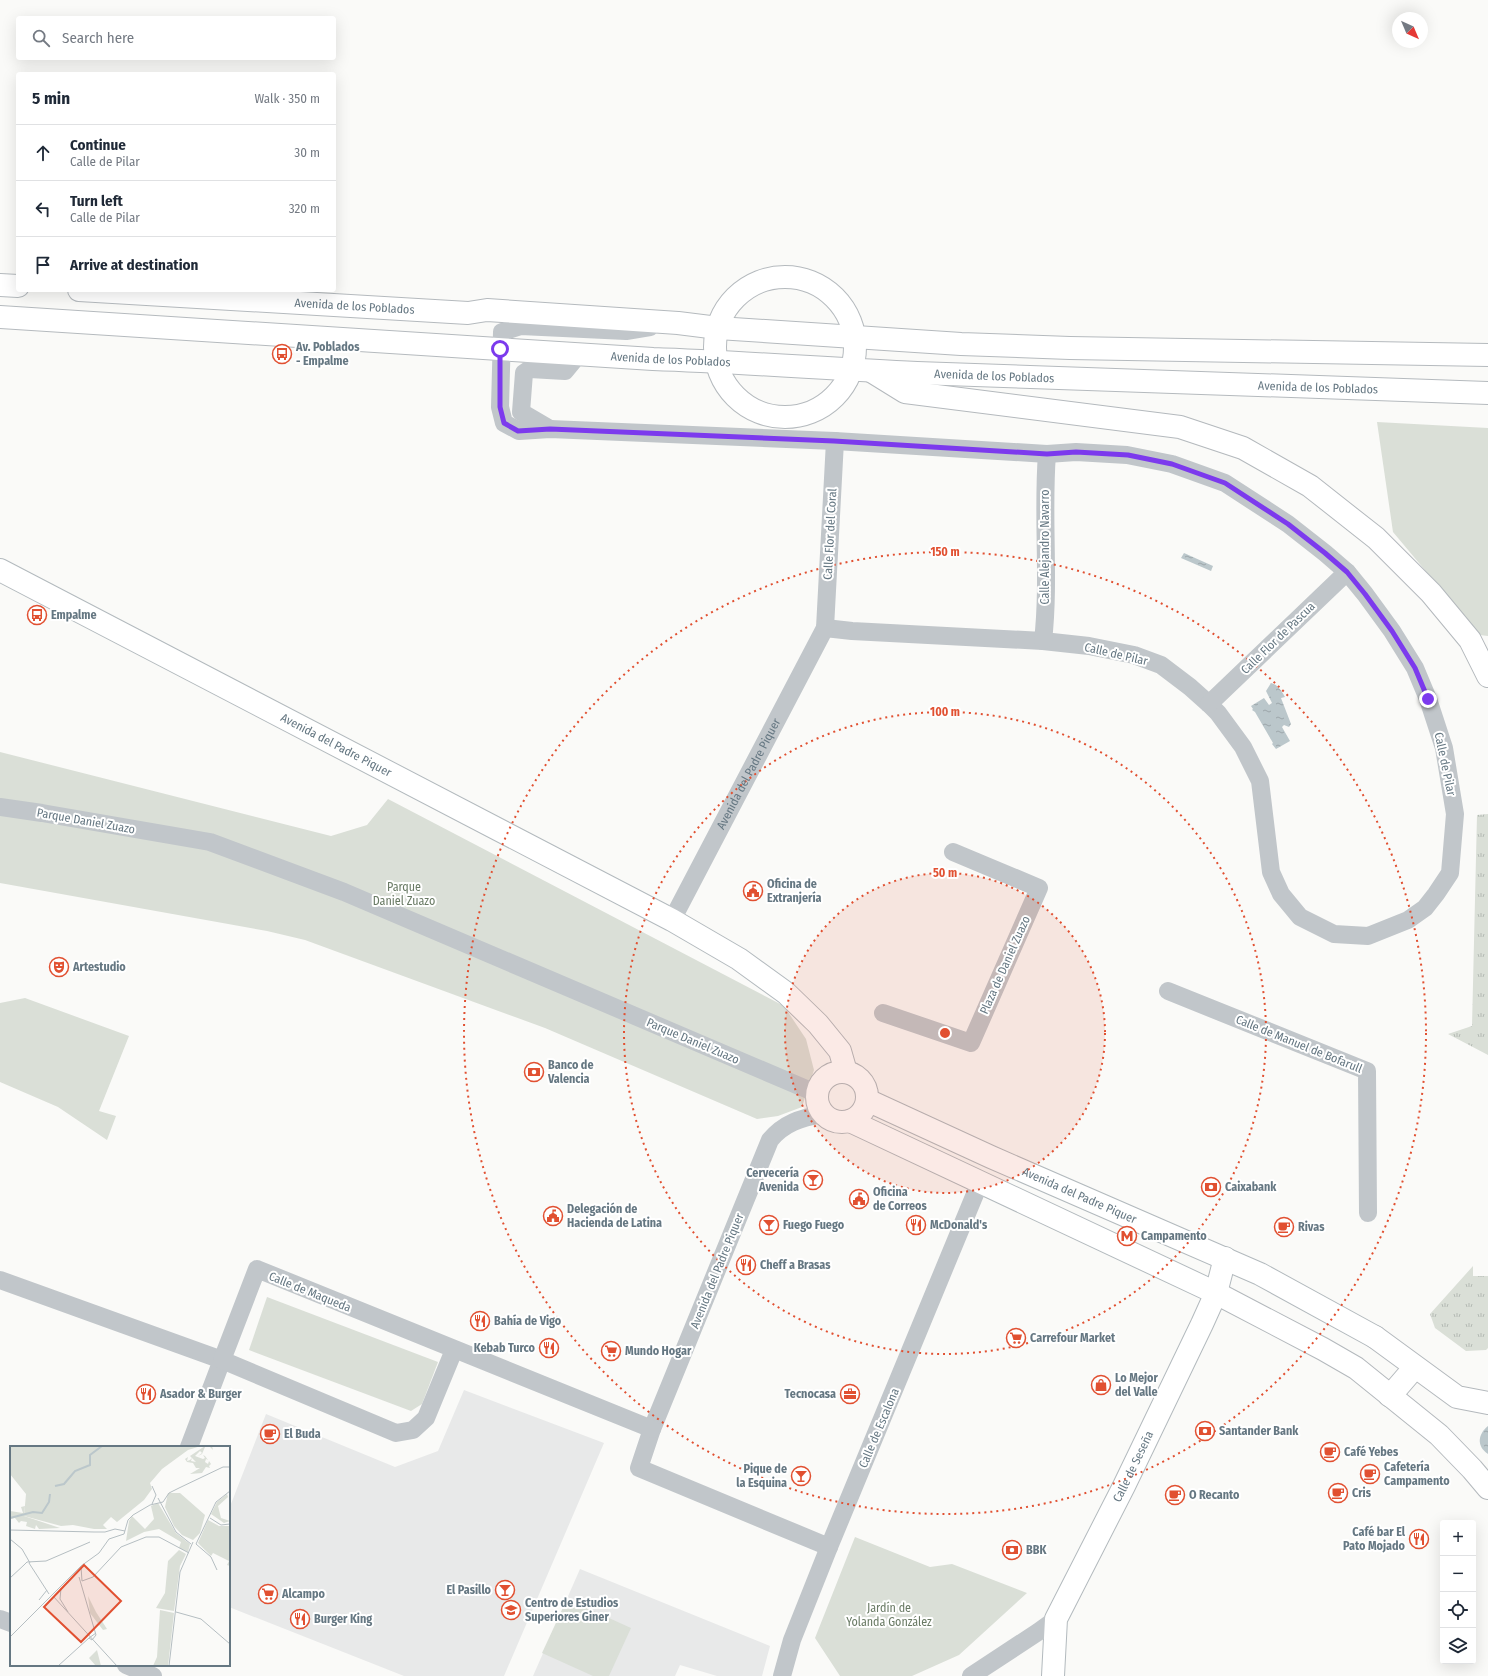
<!DOCTYPE html>
<meta charset="utf-8">
<style>
body{margin:0;font-family:"Fira Sans Condensed",sans-serif;background:#f6f6f7;color:#1f2937}
.controls{position:absolute;right:12px;bottom:12px;display:grid;overflow:hidden;border-radius:4px;box-shadow:0 4px 16px #0002}
.controls button{width:36px;height:36px;display:grid;place-items:center;padding:0;border:0;border-bottom:1px solid #e0e1e3;background:#fff;color:#1f2937;font:20px sans-serif}
.compass{position:absolute;left:1392px;top:12px;width:36px;height:36px;border-radius:50%;background:#fff;box-shadow:0 4px 16px #0002;rotate:136deg}
.stop{position:absolute;width:12px;height:12px;margin:-9px;border:3px solid #7c3aed;border-radius:50%;background:#fff}
.stop.end{background:#7c3aed;border-color:#fff;box-shadow:0 1px 4px #0008}
.list{margin:0;padding:0;list-style:none}
h2{display:flex;justify-content:space-between;align-items:center;height:52px;margin:0;padding:0 16px;font-size:17px}
h2 small{font-size:13px;font-weight:400;color:#747a83}
.list li{display:grid;grid-template-columns:26px 1fr auto;gap:12px;align-items:center;box-sizing:border-box;height:56px;padding:0 16px;border-top:1px solid #e0e1e3}
.list b{display:block;font-size:15px;white-space:nowrap}
.list p{margin:0;font-size:13px;white-space:nowrap;color:#747a83}
.list em{font-size:13px;font-style:normal;color:#747a83}
.icon{flex:none;width:22px;height:22px;fill:none;stroke:currentColor;stroke-width:2;stroke-linecap:round;stroke-linejoin:round}
.map{position:relative;flex:none;width:1488px;height:1676px;overflow:hidden}
.search{position:absolute;background:#fff;box-shadow:0 4px 16px #0002;left:16px;top:16px;width:320px;height:44px;display:flex;align-items:center;gap:10px;box-sizing:border-box;padding:0 14px;border-radius:4px;color:#747a83;font-size:15px}
.panel{position:absolute;background:#fff;box-shadow:0 4px 16px #0002;left:16px;top:72px;width:320px;height:220px;border-radius:4px}
.map>svg:first-child{display:block}
</style>
<div class="map">
<svg width="1488" height="1676" viewBox="0 0 1488 1676">
<defs>
<pattern id="grass-tufts" width="24" height="20" patternUnits="userSpaceOnUse"><rect width="24" height="20" fill="#dadfd7"/><path d="M3 7l-1-3M5 7V3M7 7l1-3M15 17l-1-3M17 17v-4M19 17l1-3" fill="none" stroke="#b4bab4"/></pattern>
<pattern id="water-ripples" width="26" height="14" patternUnits="userSpaceOnUse"><rect width="26" height="14" fill="#bbc7cb"/><path d="M2 4q2-2 4 0t4 0M15 11q2-2 4 0t4 0" fill="none" stroke="#9ca6aa"/></pattern>
</defs>
<rect width="100%" height="100%" fill="#fafaf8"/>
<g fill="#e8e9e9">
<path d="M464 1390 604 1443 504 1676H404L229 1607V1509L266 1414 395 1467 438 1451Z"/>
<path d="M580 1569 770 1646 762 1676H717L680 1665 675 1676H533Z"/>
</g>
<g fill="url(#grass-tufts)">
<path d="M1488 814V1055L1448 1034 1472 1026 1477 815Z"/>
<path d="M1473 1266V1276H1488V1348L1486 1350 1466 1351 1435 1328 1430 1314Z"/>
</g>
<g fill="#dadfd7">
<path d="M1377 422 1488 428V636L1471 634 1429 575 1393 532Z"/>
<path d="M0 752 331 836 367 825 388 799 784 1006 806 1039 814 1070 802 1107 778 1116 757 1119 545 1028 305 940 267 931 0 883Z"/>
<path d="M25 998 129 1036 99 1111 116 1116 107 1140 58 1107 0 1082V1003Z"/>
<path d="M267 1297 438 1362 422 1404 411 1411 249 1350Z"/>
<path d="M855 1537 930 1567 952 1564 1027 1593 959 1655 912 1676H840L815 1638Z"/>
<path d="M567 1599 631 1628 609 1676H593L542 1653Z"/>
</g>
<g fill="url(#water-ripples)">
<path d="M1184 553 1213 566 1211 571 1181 558Z"/>
<path d="M1271 683C1277 684 1282 691 1285 697L1281 698 1291 724 1289 727 1284 725 1282 727 1290 741 1276 749 1272 744 1273 743 1255 712 1252 710 1253 709 1251 706 1264 698 1269 705 1272 703 1266 691Z"/>
<path d="M1488 1426V1454C1476 1446 1478 1434 1488 1426Z"/>
</g>
<g fill="none" stroke-linecap="round" stroke-linejoin="round">
<g stroke="#b3babe" stroke-width="24">
<g id="secondary">
<path id="s2" d="M0 570 672 920 739 959 786 993 818 1024 840 1051 846 1072"/>
<circle cx="842" cy="1097" r="25"/>
<path id="s3" d="M867 1100 991 1157 1260 1274 1375 1337"/>
<path d="M850 1121 1216 1293"/>
<path id="s4" d="M1053 1676 1056 1619 1124 1486 1202 1324 1216 1293 1225 1258"/>
</g>
</g>
<g stroke="#b5babe" stroke-width="24">
<g id="primary">
<circle cx="785" cy="347" r="70"/>
<path d="M0 285 18 286"/>
<path id="s5" d="M79 290 468 313 487 310 678 323 718 328 961 344 1070 348 1488 355"/>
<path id="s6" d="M0 317 653 359C742 362 829 369 917 373 1108 381 1298 387 1488 393"/>
</g>
</g>
<g stroke="#b4b9bd" stroke-width="24">
<g id="highway">
<path d="M871 371 905 392 1180 427 1243 448 1310 486 1376 538 1431 593 1470 640 1488 676"/>
<path d="M1216 1293 1323 1349 1356 1368 1439 1435 1472 1469 1488 1488"/>
<path d="M1375 1337 1457 1397 1488 1403"/>
<path d="M1390 1396 1415 1367"/>
</g>
</g>
<g stroke="#c1c6ca" stroke-width="18">
<path d="M650 327 626 331 521 326 502 332 500 407 504 423 519 431 550 429 835 441 1047 454 1076 452 1127 455 1172 464 1225 483 1288 524 1325 553 1347 572 1365 594 1392 631 1415 668 1428 699 1444 748 1455 814 1450 873 1436 894 1425 908 1408 920 1368 936 1334 934 1300 917 1281 894 1271 872 1260 781 1243 747 1218 713 1209 704 1190 687 1161 665 1134 655 1089 646 1043 641 852 631 825 628"/>
<path d="M550 429 521 412 524 373 530 369 565 371 579 354"/>
<path d="M1043 641C1050 579 1042 516 1047 454"/>
<path d="M1209 704 1347 572"/>
<path d="M0 807 42 813 210 842 344 892 818 1094"/>
<path id="s1" d="M672 920 825 628 835 441"/>
<path d="M1168 991 1367 1071 1368 1213"/>
<path d="M883 1013 971 1043 1039 888 953 852"/>
<path d="M822 1114C801 1118 784 1123 770 1140L652 1429 639 1468 829 1547"/>
<path d="M0 1280 222 1360 189 1447"/>
<path d="M454 1350 426 1418 413 1430 396 1433 222 1360 257 1269 652 1429"/>
<path d="M0 1619 11 1623"/>
<path d="M126 1665 153 1676"/>
<path d="M782 1676 792 1640 829 1547 980 1182"/>
<path d="M971 1676 1038 1632 1056 1619"/>
</g>
<use href="#secondary" stroke="#fff" stroke-width="22"/>
<use href="#primary" stroke="#fff" stroke-width="22"/>
<use href="#highway" stroke="#fff" stroke-width="22"/>
</g>
<g fill="none" stroke-linecap="round" stroke-linejoin="round">
<path stroke="#7c3aed" stroke-width="5" d="M500 349V407L504 423 518 431 550 429 834 441 1047 454 1076 452 1128 455 1172 464 1225 483 1288 524 1325 553 1347 572 1365 594 1392 631 1415 668 1428 699"/>
</g>
<circle cx="945" cy="1033" r="160" fill="#e15031" fill-opacity=".12"/>
<g fill="none" stroke="#e15031" stroke-width="2" stroke-dasharray="2 4">
<circle cx="945" cy="1033" r="160"/>
<circle cx="945" cy="1033" r="321"/>
<circle cx="945" cy="1033" r="481"/>
</g>
<defs>
<g id="bus-ring" transform="scale(1)"><circle r="9.5" fill="#fff" stroke="#e15031" stroke-width="1.5"/><path d="M-5-6H5V4H4V6H2V4H-2V6H-4V4H-5ZM-3.5-4V0h7V-4ZM-3.5 1.2v1.5H-2V1.2ZM2 1.2v1.5H3.5V1.2Z" fill="#e15031"/></g>
<g id="civic-ring" transform="scale(1)"><circle r="9.5" fill="#fff" stroke="#e15031" stroke-width="1.5"/><path d="M-.6-6.5H3V-4.5H.6V-3L4-1V1h2V6H-6V1h2V-1L-.6-3ZM-1.2 2.5V6h2.4V2.5Z" fill="#e15031"/></g>
<g id="theatre-ring" transform="scale(1)"><circle r="9.5" fill="#fff" stroke="#e15031" stroke-width="1.5"/><path d="M-5-5.5Q0-4 5-5.5V0Q5 5 0 6Q-5 5-5 0ZM-3.3-2.5H-1v1.5H-3.3ZM1-2.5H3.3v1.5H1ZM-2.8 1Q0 5.5 2.8 1Z" fill="#e15031"/></g>
<g id="bank-ring" transform="scale(1)"><circle r="9.5" fill="#fff" stroke="#e15031" stroke-width="1.5"/><path d="M-6-4H6V4H-6ZM0-2.3a2.3 2.3 0 1 0 0 4.6a2.3 2.3 0 1 0 0-4.6Z" fill="#e15031"/></g>
<g id="bar-ring" transform="scale(1)"><circle r="9.5" fill="#fff" stroke="#e15031" stroke-width="1.5"/><path d="M-6-5H6L.8 .8V4.5H3.5V6h-7V4.5H-.8V.8Z" fill="#e15031"/></g>
<g id="restaurant-ring" transform="scale(1)"><circle r="9.5" fill="#fff" stroke="#e15031" stroke-width="1.5"/><path d="M-5-6h1v4h1v-4h1v4h1v-4h1v5L-1.5 .5V6h-2V.5L-5-1ZM5-6V6H3V1.5H1.5Q1.5-4 5-6Z" fill="#e15031"/></g>
<g id="cafe-ring" transform="scale(1)"><circle r="9.5" fill="#fff" stroke="#e15031" stroke-width="1.5"/><path d="M-5.5-4.5H6V0H3Q3 3.5 0 3.5H-2.5Q-5.5 3.5-5.5 0ZM3-3.2v2h1.7v-2ZM-6 4.5H4V6H-6Z" fill="#e15031"/></g>
<g id="metro-ring" transform="scale(1)"><circle r="9.5" fill="#fff" stroke="#e15031" stroke-width="1.5"/><path d="M-5.5 5V-5H-3L0 0L3-5H5.5V5H3V-.5L0 4L-3-.5V5Z" fill="#e15031"/></g>
<g id="supermarket-ring" transform="scale(1)"><circle r="9.5" fill="#fff" stroke="#e15031" stroke-width="1.5"/><path d="M-6-5.5h2.5l.6 2H6L4.5 2H-2.5L-4.4-4H-6ZM-1.5 3.2a1.3 1.3 0 1 0 .1 0ZM3 3.2a1.3 1.3 0 1 0 .1 0Z" fill="#e15031"/></g>
<g id="shop-ring" transform="scale(1)"><circle r="9.5" fill="#fff" stroke="#e15031" stroke-width="1.5"/><path d="M-5-2.5h2.3a2.7 3.5 0 0 1 5.4 0H5L5.5 6h-11ZM-1.5-2.5h3a1.5 2.3 0 0 0-3 0Z" fill="#e15031"/></g>
<g id="office-ring" transform="scale(1)"><circle r="9.5" fill="#fff" stroke="#e15031" stroke-width="1.5"/><path d="M-6-3h4V-5.5h4V-3h4V5H-6ZM-1-4.5V-3h2v-1.5ZM-6 0V1H6V0Z" fill="#e15031"/></g>
<g id="school-ring" transform="scale(1)"><circle r="9.5" fill="#fff" stroke="#e15031" stroke-width="1.5"/><path d="M0-5L7-2L0 1L-7-2ZM-4 1L0 2.5L4 1V4Q0 6-4 4Z" fill="#e15031"/></g>
</defs>
<g fill-rule="evenodd">
<use href="#bus-ring" x="282" y="354"/>
<use href="#bus-ring" x="37" y="615"/>
<use href="#civic-ring" x="753" y="891"/>
<use href="#theatre-ring" x="59" y="967"/>
<use href="#bank-ring" x="534" y="1072"/>
<use href="#bar-ring" x="813" y="1180"/>
<use href="#bank-ring" x="1211" y="1187"/>
<use href="#civic-ring" x="859" y="1199"/>
<use href="#civic-ring" x="553" y="1216"/>
<use href="#bar-ring" x="769" y="1225"/>
<use href="#restaurant-ring" x="916" y="1225"/>
<use href="#cafe-ring" x="1284" y="1227"/>
<use href="#metro-ring" x="1127" y="1236"/>
<use href="#restaurant-ring" x="746" y="1265"/>
<use href="#restaurant-ring" x="480" y="1321"/>
<use href="#supermarket-ring" x="1016" y="1338"/>
<use href="#restaurant-ring" x="549" y="1348"/>
<use href="#supermarket-ring" x="611" y="1351"/>
<use href="#shop-ring" x="1101" y="1385"/>
<use href="#restaurant-ring" x="146" y="1394"/>
<use href="#office-ring" x="850" y="1394"/>
<use href="#bank-ring" x="1205" y="1431"/>
<use href="#cafe-ring" x="270" y="1434"/>
<use href="#cafe-ring" x="1330" y="1452"/>
<use href="#cafe-ring" x="1370" y="1474"/>
<use href="#bar-ring" x="801" y="1476"/>
<use href="#cafe-ring" x="1338" y="1493"/>
<use href="#cafe-ring" x="1175" y="1495"/>
<use href="#restaurant-ring" x="1419" y="1539"/>
<use href="#bank-ring" x="1012" y="1550"/>
<use href="#bar-ring" x="505" y="1590"/>
<use href="#supermarket-ring" x="268" y="1594"/>
<use href="#school-ring" x="511" y="1610"/>
<use href="#restaurant-ring" x="300" y="1619"/>
</g>
<g text-anchor="middle" stroke-width="4" stroke-linejoin="round" paint-order="stroke">
<g font-size="12" fill="#657782" stroke="#fff">
<text dy="4" stroke="none"><textPath href="#s5" startOffset="276">Avenida de los Poblados</textPath></text>
<text dy="4" stroke="none"><textPath href="#s6" startOffset="672">Avenida de los Poblados</textPath></text>
<text dy="4" stroke="none"><textPath href="#s6" startOffset="996">Avenida de los Poblados</textPath></text>
<text dy="4" stroke="none"><textPath href="#s6" startOffset="1320">Avenida de los Poblados</textPath></text>
<text transform="translate(830 534) rotate(-87)" y="4">Calle Flor del Coral</text>
<text transform="translate(1045 547) rotate(-90)" y="4">Calle Alejandro Navarro</text>
<text transform="translate(1278 638) rotate(-44)" y="4">Calle Flor de Pascua</text>
<text transform="translate(1116 654) rotate(13)" y="4">Calle de Pilar</text>
<text dy="4" stroke="none"><textPath href="#s2" startOffset="379">Avenida del Padre Piquer</textPath></text>
<text transform="translate(1445 764) rotate(78)" y="4">Calle de Pilar</text>
<text dy="4" stroke="none"><textPath href="#s1" startOffset="165">Avenida del Padre Piquer</textPath></text>
<text transform="translate(86 821) rotate(10)" y="4">Parque Daniel Zuazo</text>
<text transform="translate(1005 965) rotate(-66)" y="4">Plaza de Daniel Zuazo</text>
<text transform="translate(693 1041) rotate(23)" y="4">Parque Daniel Zuazo</text>
<text transform="translate(1299 1044) rotate(22)" y="4">Calle de Manuel de Bofarull</text>
<text dy="4" stroke="none"><textPath href="#s3" startOffset="233">Avenida del Padre Piquer</textPath></text>
<text transform="translate(717 1271) rotate(-68)" y="4">Avenida del Padre Piquer</text>
<text transform="translate(310 1292) rotate(22)" y="4">Calle de Maqueda</text>
<text transform="translate(879 1428) rotate(-67)" y="4">Calle de Escalona</text>
<text dy="4" stroke="none"><textPath href="#s4" startOffset="228">Calle de Seseña</textPath></text>
</g>
<g font-size="12" font-weight="bold" fill="#657782" stroke="#fff" text-anchor="start">
<text x="296" y="351">Av. Poblados<tspan x="296" dy="14">- Empalme</tspan></text>
<text x="51" y="619">Empalme</text>
<text x="767" y="888">Oficina de<tspan x="767" dy="14">Extranjería</tspan></text>
<text x="73" y="971">Artestudio</text>
<text x="548" y="1069">Banco de<tspan x="548" dy="14">Valencia</tspan></text>
<text x="799" y="1177" text-anchor="end">Cervecería<tspan x="799" dy="14">Avenida</tspan></text>
<text x="1225" y="1191">Caixabank</text>
<text x="873" y="1196">Oficina<tspan x="873" dy="14">de Correos</tspan></text>
<text x="567" y="1213">Delegación de<tspan x="567" dy="14">Hacienda de Latina</tspan></text>
<text x="783" y="1229">Fuego Fuego</text>
<text x="930" y="1229">McDonald's</text>
<text x="1298" y="1231">Rivas</text>
<text x="1141" y="1240">Campamento</text>
<text x="760" y="1269">Cheff a Brasas</text>
<text x="494" y="1325">Bahía de Vigo</text>
<text x="1030" y="1342">Carrefour Market</text>
<text x="535" y="1352" text-anchor="end">Kebab Turco</text>
<text x="625" y="1355">Mundo Hogar</text>
<text x="1115" y="1382">Lo Mejor<tspan x="1115" dy="14">del Valle</tspan></text>
<text x="160" y="1398">Asador &amp; Burger</text>
<text x="836" y="1398" text-anchor="end">Tecnocasa</text>
<text x="1219" y="1435">Santander Bank</text>
<text x="284" y="1438">El Buda</text>
<text x="1344" y="1456">Café Yebes</text>
<text x="1384" y="1471">Cafetería<tspan x="1384" dy="14">Campamento</tspan></text>
<text x="787" y="1473" text-anchor="end">Pique de<tspan x="787" dy="14">la Esquina</tspan></text>
<text x="1352" y="1497">Cris</text>
<text x="1189" y="1499">O Recanto</text>
<text x="1405" y="1536" text-anchor="end">Café bar El<tspan x="1405" dy="14">Pato Mojado</tspan></text>
<text x="1026" y="1554">BBK</text>
<text x="491" y="1594" text-anchor="end">El Pasillo</text>
<text x="282" y="1598">Alcampo</text>
<text x="525" y="1607">Centro de Estudios<tspan x="525" dy="14">Superiores Giner</tspan></text>
<text x="314" y="1623">Burger King</text>
</g>
<g font-size="12" fill="#697a64" stroke="#fff">
<text x="404" y="891">Parque<tspan x="404" dy="14">Daniel Zuazo</tspan></text>
<text x="889" y="1612">Jardín de<tspan x="889" dy="14">Yolanda González</tspan></text>
</g>
</g>
<g transform="translate(10 1446)">
<rect width="220" height="220" fill="#fafaf8"/>
<path d="M0 0H191L178 4 152 23 140 37 142 43 134 54 107 76 101 71 93 79 97 83H84L63 79 51 80 14 70 16 48 0 28Z" fill="#dadfd7"/>
<path d="M158 47H170L195 69 190 87 183 94 172 89 164 80 155 61ZM217 48 218 51 208 60 211 72 220 75 214 77 201 68 207 56ZM148 57 166 87 180 98 178 106 169 102 171 96 149 83 134 86 116 95 119 75 122 70 135 83 144 73 141 60ZM15 60 14 70 50 82 29 83 26 79 25 83 16 80 17 76 11 75 9 77 5 72 0 73V65L13 67 11 61ZM198 74 209 80H220V120L217 119 219 115 203 107 201 110 188 97ZM169 104 176 108 170 120 164 165 146 162 155 147 158 115ZM78 150 86 166 97 183 93 184 80 167ZM150 164 164 167 158 220H143L147 211ZM87 204 91 220H86L79 212Z" fill="#dadfd7"/>
<path d="M195 0H202L203 4 199 0 195 1 192 8 188 10 192 7 190 5 185 10 193 13 195 12 193 9 195 10 198 14 196 13 195 16 198 18 199 15 201 18 199 20 200 22 196 21 192 27 180 28 190 22H186L183 17 177 16 175 13 178 11 177 15 180 14 182 12 181 15 186 16 180 10Z" fill="#dadfd7"/>
<path fill="none" stroke="#bbc7cb" stroke-width="2" d="M45 40 54 38 65 25 80 19V9L92 0M0 72 23 66 32 67 39 56 40 48"/>
<path fill="none" stroke="#b5bec2" stroke-width="1" d="M142 40 146 49 142 58M148 52 166 86 181 98M200 72 211 79 220 78M0 84 84 86M84 86H95L105 83 115 85M0 93 12 103 20 117M186 98 206 56 220 45M186 98 201 111 207 124M19 117 39 148M14 119 17 116 36 115 80 96M71 121 72 135M69 131 86 189M0 132 14 119M72 135 83 131 111 101 136 91H149L179 107M51 142 50 153 58 166M43 150 107 220M29 154 37 144M166 166 191 173 220 198M86 187 79 192 82 194 86 189M0 191 71 120 89 107 99 93 114 88 118 74 123 69 140 59 153 56 159 47 169 42 213 21H220M48 220 79 192M159 220 170 126 183 96"/>
<path fill="#e15031" fill-opacity="0.15" stroke="#e15031" stroke-width="2" d="M74 119 111 155 71 196 34 161Z"/>
<rect width="220" height="220" fill="none" stroke="#657782" stroke-width="2"/>
</g>
<circle cx="945" cy="1033" r="6" fill="#e15031" stroke="#fff" stroke-width="2"/>
<g font-size="12" text-anchor="middle" font-weight="bold" fill="#e15031" stroke="#fff" stroke-width="4" stroke-linejoin="round" paint-order="stroke">
<text x="945" y="556">150 m</text>
<text x="945" y="716">100 m</text>
<text x="945" y="877">50 m</text>
</g>
</svg>
<div class="controls">
<button>+</button>
<button>−</button>
<button><svg class="icon" aria-label="locate" viewBox="0 0 24 24"><circle cx="12" cy="12" r="6"/><path d="M12 2v4M12 18v4M2 12h4M18 12h4"/></svg></button>
<button><svg class="icon" aria-label="layers" viewBox="0 0 24 24"><path d="M12 4l9 5-9 5-9-5zM3 14l9 5 9-5"/></svg></button>
</div>
<svg class="compass" viewBox="-18 -18 36 36"><path d="M0-13l5 13h-10z" fill="#e53935"/><path d="M0 13l5-13h-10z" fill="#747a83"/></svg>
<div class="stop" style="left:500px;top:349px"></div>
<div class="stop end" style="left:1428px;top:699px"></div>
<div class="search"><svg class="icon" aria-label="search" viewBox="0 0 24 24"><circle cx="10" cy="10" r="6"/><path d="M15 15l6 6"/></svg>Search here</div>
<section class="panel">
<h2>5 min<small>Walk · 350 m</small></h2>
<ul class="list">
<li><svg class="icon" aria-label="ahead" viewBox="0 0 24 24"><path d="M12 20V5M6 11l6-6 6 6"/></svg><div><b>Continue</b><p>Calle de Pilar</p></div><em>30 m</em></li>
<li><svg class="icon" aria-label="left" viewBox="0 0 24 24"><path d="M17 20v-9H6M10 6l-5 5 5 5"/></svg><div><b>Turn left</b><p>Calle de Pilar</p></div><em>320 m</em></li>
<li><svg class="icon" aria-label="arrive" viewBox="0 0 24 24"><path d="M6 21V4h12l-3 4 3 4H6"/></svg><div><b>Arrive at destination</b></div></li>
</ul>
</section>
</div>
